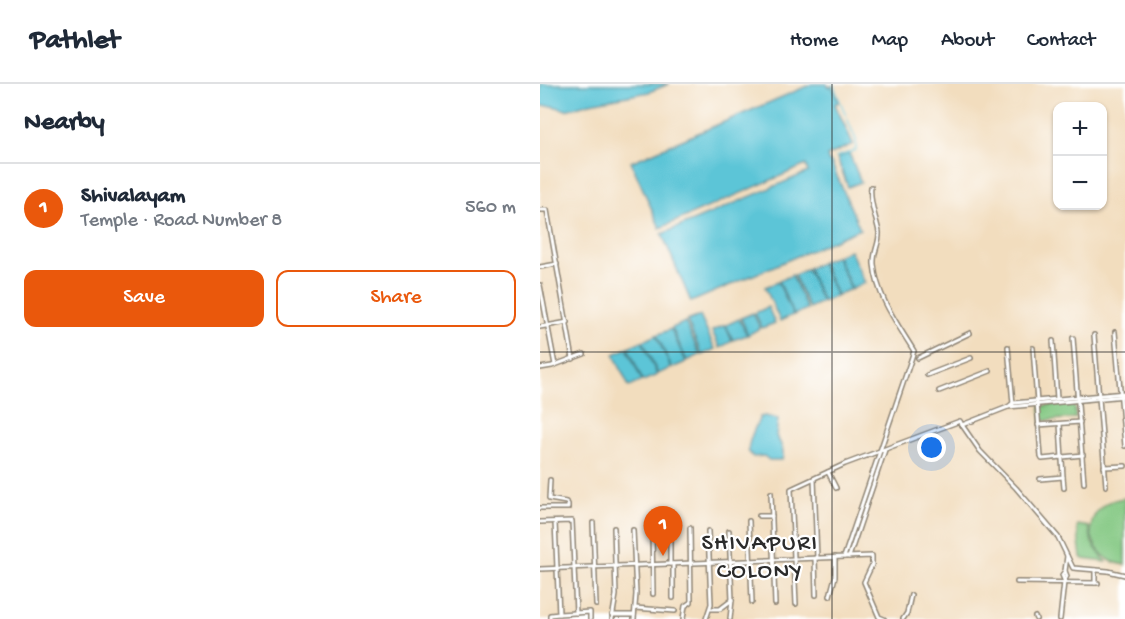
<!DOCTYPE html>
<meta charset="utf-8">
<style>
body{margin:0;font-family:"Gochi Hand",sans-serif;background:#f2f2f3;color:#1f2937}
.controls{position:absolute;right:18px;top:18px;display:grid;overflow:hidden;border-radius:12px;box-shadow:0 2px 4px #0004}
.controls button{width:54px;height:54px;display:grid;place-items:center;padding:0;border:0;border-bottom:2px solid #e0e1e3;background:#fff;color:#1f2937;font:30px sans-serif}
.you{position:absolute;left:392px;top:364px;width:21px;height:21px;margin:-15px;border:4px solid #fff;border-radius:50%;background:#1a73e8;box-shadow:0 0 0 9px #1a73e833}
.badge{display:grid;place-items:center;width:39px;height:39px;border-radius:50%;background:#ea580c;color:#fff;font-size:20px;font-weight:700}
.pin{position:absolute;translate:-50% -50px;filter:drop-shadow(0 2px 3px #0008)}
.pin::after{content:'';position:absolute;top:32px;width:21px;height:18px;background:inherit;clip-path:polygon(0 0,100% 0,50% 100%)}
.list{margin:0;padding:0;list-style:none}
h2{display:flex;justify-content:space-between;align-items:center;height:78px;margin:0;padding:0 24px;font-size:26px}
h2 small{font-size:20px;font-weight:400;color:#747a83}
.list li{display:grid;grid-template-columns:39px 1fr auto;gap:18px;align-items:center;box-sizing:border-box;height:90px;padding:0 24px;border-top:2px solid #e0e1e3}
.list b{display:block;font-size:22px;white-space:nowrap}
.list p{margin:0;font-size:20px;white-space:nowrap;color:#747a83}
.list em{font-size:20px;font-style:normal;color:#747a83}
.actions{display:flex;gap:12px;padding:18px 24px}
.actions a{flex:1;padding:14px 0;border:2px solid #ea580c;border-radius:12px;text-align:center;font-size:21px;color:#ea580c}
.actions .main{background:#ea580c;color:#fff}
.map{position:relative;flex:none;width:585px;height:535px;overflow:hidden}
header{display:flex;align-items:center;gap:36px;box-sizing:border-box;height:84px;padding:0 30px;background:#fff;border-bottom:2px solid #e0e1e3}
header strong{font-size:28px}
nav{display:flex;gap:33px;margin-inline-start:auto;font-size:21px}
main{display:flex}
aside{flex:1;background:#fff}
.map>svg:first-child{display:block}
</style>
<header>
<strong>Pathlet</strong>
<nav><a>Home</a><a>Map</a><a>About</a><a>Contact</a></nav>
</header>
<main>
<aside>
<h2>Nearby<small></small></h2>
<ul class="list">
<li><span class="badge">1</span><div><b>Shivalayam</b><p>Temple · Road Number 8</p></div><em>560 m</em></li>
</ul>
<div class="actions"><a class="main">Save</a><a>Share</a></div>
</aside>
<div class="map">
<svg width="585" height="535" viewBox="0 0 585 535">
<rect width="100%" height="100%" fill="#fff"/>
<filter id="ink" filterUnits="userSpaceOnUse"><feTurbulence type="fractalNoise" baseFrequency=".0167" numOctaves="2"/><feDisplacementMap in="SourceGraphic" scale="12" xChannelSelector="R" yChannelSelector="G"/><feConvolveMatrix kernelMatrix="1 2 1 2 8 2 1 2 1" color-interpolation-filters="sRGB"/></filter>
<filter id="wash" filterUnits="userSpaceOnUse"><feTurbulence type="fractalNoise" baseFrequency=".008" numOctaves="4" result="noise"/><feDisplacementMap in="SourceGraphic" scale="24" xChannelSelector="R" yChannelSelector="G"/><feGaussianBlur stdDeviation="1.35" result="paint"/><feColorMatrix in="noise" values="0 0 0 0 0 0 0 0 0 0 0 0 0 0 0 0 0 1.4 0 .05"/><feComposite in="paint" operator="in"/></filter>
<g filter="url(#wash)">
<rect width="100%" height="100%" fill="#f2ddbe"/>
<g fill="#83c882" stroke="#577a56" stroke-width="1.5">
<path d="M534 319 536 334 501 337 500 322Z"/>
<path d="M585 414V481C581 480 575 479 571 477 539 458 547 417 585 414Z"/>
<path d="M538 441 549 443 552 459 566 478 543 475 541 473 537 443Z"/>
</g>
<g fill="#5bc5d7" stroke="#437881" stroke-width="1.5">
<path d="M0 0H129L109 8 50 19 26 26 13 22H0Z"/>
<path d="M272 0H287L289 3 292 2 299 18 295 20 313 60 287 72 289 78H291L320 145 151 218 122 150 268 88 266 81 120 144 91 78Z"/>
<path d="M309 69 321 98 308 103 297 74Z"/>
<path d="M310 166 325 199 312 205 297 172Z"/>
<path d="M296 172 311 205 297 211 282 178Z"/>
<path d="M281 179 296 212 283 218 268 184Z"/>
<path d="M267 185 282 218 269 224 254 191Z"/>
<path d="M252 191 267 225 254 231 239 197Z"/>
<path d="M238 198 253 231 240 237 225 203Z"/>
<path d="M228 223 235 239 222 244 215 229Z"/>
<path d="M213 229 220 244 208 251 201 234Z"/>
<path d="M160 232 175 265 162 271 147 237Z"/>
<path d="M199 235 207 251 193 256 186 241Z"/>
<path d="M145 238 160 271 147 277 132 244Z"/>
<path d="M185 241 192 257 180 264 172 247Z"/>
<path d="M131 245 146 278 132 284 117 251Z"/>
<path d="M116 251 131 284 118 290 103 257Z"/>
<path d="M102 257 117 291 103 297 88 263Z"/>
<path d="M87 264 102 297 89 303 74 270Z"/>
<path d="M225 332 238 335 236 352C241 359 245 368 242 376H229L224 372 213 373 208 367C209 353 215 345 220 333Z"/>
</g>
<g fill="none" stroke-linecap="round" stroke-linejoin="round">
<path stroke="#5bc5d7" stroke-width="1.5" d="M293 0 316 56V66L296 73"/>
</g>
</g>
<g filter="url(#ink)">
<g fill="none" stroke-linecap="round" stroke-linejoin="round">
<g stroke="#8e8474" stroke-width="6">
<g id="minor">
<path d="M0 126H7L33 275"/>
<path d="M0 183 17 180"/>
<path d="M0 201 15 281"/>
<path d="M0 243 28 238"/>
<path d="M575 248 585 362"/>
<path d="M554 251 566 402"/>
<path d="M533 254 544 399"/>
<path d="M513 257 517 315"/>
<path d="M468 263 473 320"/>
<path d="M493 264 501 373 502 375 543 371"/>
<path d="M378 274 430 249"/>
<path d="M0 284 12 282 44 270"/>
<path d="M387 291 431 274"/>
<path d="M399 307 450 287"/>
<path d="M468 323 585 312"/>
<path d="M422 341 440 367 476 404 518 453 533 484 568 487 585 491"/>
<path d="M498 341 540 338"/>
<path d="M564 383 585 382"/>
<path d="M288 388 296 404"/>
<path d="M523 393 524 404"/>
<path d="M274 395 277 474"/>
<path d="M500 395 523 393 520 340"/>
<path d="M231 409 235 520"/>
<path d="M0 424H28V420L26 418 9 415 10 396"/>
<path d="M219 432H232"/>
<path d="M209 437 212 518"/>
<path d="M0 438 32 437 36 529"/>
<path d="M53 439 56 521"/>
<path d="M130 443V480"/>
<path d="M112 444 113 510"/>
<path d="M93 446 96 510 94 535"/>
<path d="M189 447 192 516 190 535"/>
<path d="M304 473 374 267C357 239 337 213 334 180 333 168 340 159 339 148 336 133 329 118 331 103"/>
<path d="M309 473 345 366"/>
<path d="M275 474 276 511"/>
<path d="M133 480V514"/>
<path d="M0 485 332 472V481L324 498 339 533 344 535"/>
<path d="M524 496 522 491 525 487 527 472"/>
<path d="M477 498 558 499"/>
<path d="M555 499V486"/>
<path d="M290 512 295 493V473"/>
<path d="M256 520 251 405 305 380 420 337 422 341 468 323 473 319 585 309"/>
<path d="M95 524 135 527"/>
<path d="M171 525H180L192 516"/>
<path d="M19 530 50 528V535"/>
<path d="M72 531H94"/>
<path d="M495 533 496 535"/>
<path d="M10 535V531L19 530 15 438"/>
<path d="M72 535 76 511 74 444"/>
<path d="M143 535 145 522 151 518 150 444"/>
<path d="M166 535 171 520 168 447"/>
<path d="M363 535 367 529 371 511"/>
<path d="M520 535 524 498 527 492 525 487"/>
</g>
</g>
<use href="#minor" stroke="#fff" stroke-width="3"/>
</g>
</g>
<path fill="none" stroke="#2b2b2b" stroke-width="1.5" stroke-opacity="0.55" d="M292 0V535M0 268H585"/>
<g text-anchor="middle" stroke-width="4.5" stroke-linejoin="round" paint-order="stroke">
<g font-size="24" letter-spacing="1.5" fill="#2b2b2b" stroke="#fff">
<text x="220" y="465">SHIVAPURI<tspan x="220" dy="28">COLONY</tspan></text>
</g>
</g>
</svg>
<div class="controls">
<button>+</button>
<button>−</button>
</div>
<div class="you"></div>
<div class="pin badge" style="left:123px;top:472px">1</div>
</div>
</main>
